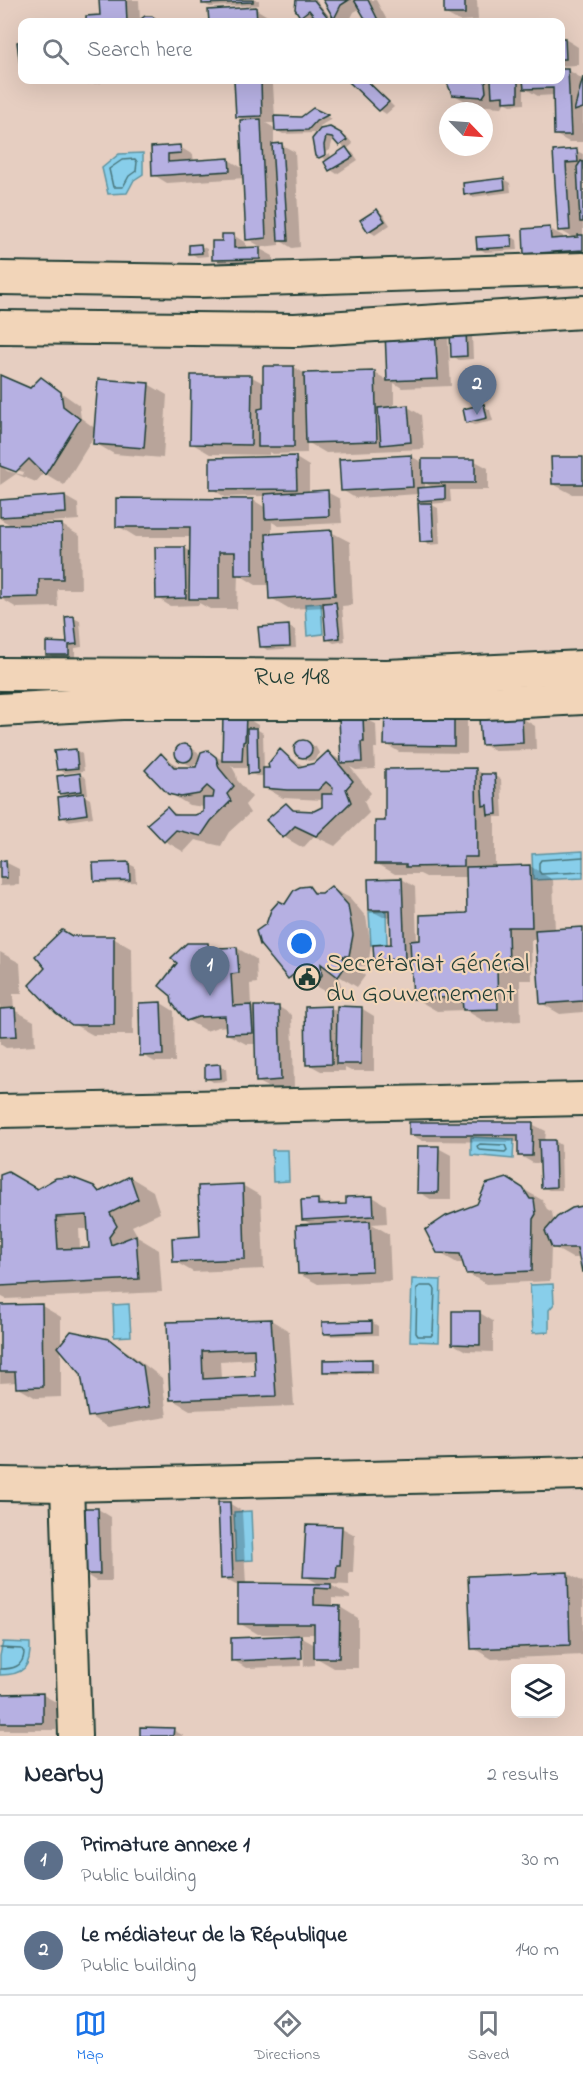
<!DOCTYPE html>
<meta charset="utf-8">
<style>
body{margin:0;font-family:"Indie Flower",sans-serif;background:#f6f6f7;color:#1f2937}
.controls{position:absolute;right:18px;bottom:18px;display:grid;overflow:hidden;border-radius:12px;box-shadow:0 6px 24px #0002}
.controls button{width:54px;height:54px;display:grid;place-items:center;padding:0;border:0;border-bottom:2px solid #e0e1e3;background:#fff;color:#1f2937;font:30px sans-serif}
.compass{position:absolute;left:439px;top:102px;width:54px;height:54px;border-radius:50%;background:#fff;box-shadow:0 6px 24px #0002;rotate:115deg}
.you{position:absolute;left:302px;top:944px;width:21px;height:21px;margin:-15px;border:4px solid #fff;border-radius:50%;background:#1a73e8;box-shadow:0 0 0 9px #1a73e833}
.badge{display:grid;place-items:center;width:39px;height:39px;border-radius:50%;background:#1a73e8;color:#fff;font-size:20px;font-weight:700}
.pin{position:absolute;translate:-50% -50px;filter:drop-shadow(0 2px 3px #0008)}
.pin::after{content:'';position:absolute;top:32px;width:21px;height:18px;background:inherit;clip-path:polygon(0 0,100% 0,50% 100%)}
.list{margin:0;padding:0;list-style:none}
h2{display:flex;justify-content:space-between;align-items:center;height:78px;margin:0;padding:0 24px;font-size:26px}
h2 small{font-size:20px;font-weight:400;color:#747a83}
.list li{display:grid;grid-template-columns:39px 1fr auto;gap:18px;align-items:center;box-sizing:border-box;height:90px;padding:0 24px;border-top:2px solid #e0e1e3}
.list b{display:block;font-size:22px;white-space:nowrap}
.list p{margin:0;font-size:20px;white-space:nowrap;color:#747a83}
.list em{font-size:20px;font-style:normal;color:#747a83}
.icon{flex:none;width:33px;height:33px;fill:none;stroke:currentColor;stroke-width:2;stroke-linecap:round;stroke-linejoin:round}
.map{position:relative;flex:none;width:583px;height:1736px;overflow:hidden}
.search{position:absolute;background:#fff;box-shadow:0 6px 24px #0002;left:18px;right:18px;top:18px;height:66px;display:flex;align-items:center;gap:15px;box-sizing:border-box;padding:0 21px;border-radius:12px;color:#747a83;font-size:22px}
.sheet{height:258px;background:#fff}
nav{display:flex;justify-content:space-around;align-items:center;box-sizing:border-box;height:84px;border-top:2px solid #e0e1e3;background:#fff;font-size:16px;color:#747a83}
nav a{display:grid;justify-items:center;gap:3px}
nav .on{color:#1a73e8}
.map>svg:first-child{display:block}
</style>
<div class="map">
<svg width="583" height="1736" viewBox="0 0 583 1736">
<rect width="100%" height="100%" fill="#e6cec1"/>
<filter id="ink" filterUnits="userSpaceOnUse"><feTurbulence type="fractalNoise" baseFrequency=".0167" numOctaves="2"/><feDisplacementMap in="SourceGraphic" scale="12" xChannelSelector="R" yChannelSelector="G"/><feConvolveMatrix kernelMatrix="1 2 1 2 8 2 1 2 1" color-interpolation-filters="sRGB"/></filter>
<g filter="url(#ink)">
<g fill="#88ceea" stroke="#5e94a1" stroke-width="1.5">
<path d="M143 153V174L134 180 127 193 108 194 102 168 119 154Z"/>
<path d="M321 603 323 634 307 636 305 604Z"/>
<path d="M583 851V878L533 880 532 854Z"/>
<path d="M386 911 387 944 371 945 369 912Z"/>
<path d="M471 1137 514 1139 513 1159 471 1155Z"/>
<path d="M272 1150H288L289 1181 273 1182Z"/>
<path d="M412 1279 441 1280 439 1342 410 1341Z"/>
<path d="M553 1284 554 1304 549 1310V1332L533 1333 530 1285Z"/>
<path d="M129 1304 131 1336 114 1337 113 1305Z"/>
<path d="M251 1511 253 1560 236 1561 234 1512Z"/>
<path d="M3 1642 30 1643C31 1667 24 1675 0 1675V1656Z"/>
</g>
<g fill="#0003" fill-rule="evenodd">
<path d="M101 0H139L140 21 152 18 160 22H87V17H101Z"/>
<path d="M204 0H259V5L210 7 204 4Z"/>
<path d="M298 0H316L334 22H317L320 20 314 14 307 19 301 16Z"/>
<path d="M325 0H376L388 22H368L361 8 354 12 349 22H343L335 18Z"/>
<path d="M445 0H477L478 20 459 21 446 14Z"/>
<path d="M256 9 269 17V22H210V11Z"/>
<path d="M560 39H565L578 47V65L560 66Z"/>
<path d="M568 70 581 78V86L583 83V142H569L556 135 555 95 538 96 524 88V104L511 105 505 102 502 107 472 105 453 94 448 80H560Z"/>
<path d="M74 80H101V83L81 85Z"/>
<path d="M235 80H263L273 85 275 118H302L313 110 332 119 323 124 315 133 283 134 274 129V145H282L295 152 300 247 292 248 279 240V245L261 247 248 239 245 178 167 183 154 175 152 149 180 147 193 155 194 162 229 160 244 169 242 119 237 116ZM266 123H276V129Z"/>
<path d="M353 80H367L394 107 386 114 380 110 351 82Z"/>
<path d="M330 128 348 138 353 144 347 149 333 139 330 150 320 156 316 155Z"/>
<path d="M346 149 353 153 358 160 337 174 331 170 326 162 328 161 322 158 330 153 331 159Z"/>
<path d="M577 151 583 154V258L539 261 526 253 550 229 563 236V240L575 239 560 230 555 152Z"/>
<path d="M503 179 510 183 511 192 472 197 465 194Z"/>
<path d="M377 211 383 214 390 225 375 235 369 231 362 220Z"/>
<path d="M233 235 246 243V249H260L273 256V266L227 267 214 259 223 242Z"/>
<path d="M511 236 517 240 518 250 485 252 479 248Z"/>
<path d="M201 246 207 249 208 256 197 257 191 253Z"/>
<path d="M435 330 448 338 451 386 402 388 394 383V408L408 407 421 415 424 449 326 453 307 442V453L272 454 269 452V455L210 454 191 443 192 376 252 377 265 384 294 367 307 375 375 373 389 381Z"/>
<path d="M466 330 472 334 473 359 459 360 453 356Z"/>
<path d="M0 376 30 390 42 379 79 405 81 418 96 429 148 384 167 395 163 458 114 454 95 443V435L64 485 44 473 36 482 16 474 0 485ZM2 466 24 472 23 475 7 471Z"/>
<path d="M484 406 490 410 493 421 474 425 467 422Z"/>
<path d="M411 456 423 463 475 461 488 468V490H450L451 502 430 504 438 508 440 544 428 545 422 541 427 505 419 500V494L355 498 342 490ZM425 483 434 488 425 489Z"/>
<path d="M296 458 309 466V493L327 492 340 499 342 523 279 526 272 522V535L331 532 350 542 353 605 342 606 345 641 334 643 327 639 325 607 290 609 271 598 270 585H256L238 574 237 609H210L199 603V605L170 606 157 598 185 548 191 552V537H136L118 526V500H253L266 508 265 496 225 497 212 489Z"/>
<path d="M583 458V494H572L553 484Z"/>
<path d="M64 496 78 504 79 520 22 524 23 526 62 525 80 536 81 589H57L58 607 17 608 0 598V527L13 526 0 519V501Z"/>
<path d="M73 618 80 621 82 647 75 648V657L54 658 48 654 69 644Z"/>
<path d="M289 627 295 630 296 648 267 650 261 646Z"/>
<path d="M454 713 467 720V753L399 752 386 744Z"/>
<path d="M245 717 258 725V730L263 733 264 770 271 769 281 751 305 767 314 764 328 753 343 761 362 717 376 724 377 748H374L375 769 356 770 350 767 371 793 364 801 369 813 335 846 314 836 303 848 284 837 268 820 286 805 299 812 315 813 323 808V800L283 798 264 787V776H256L250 773V768H236L231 765 236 774 237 780 252 797 245 805 250 813 229 832 221 846 195 840 184 852 165 841 149 825 167 809 180 816 196 817 204 813V807L189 805 169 793 162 755 183 769 197 768 198 763 191 766 178 759 176 752 179 747 185 745 198 752 200 758 207 752 223 760Z"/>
<path d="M522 718 535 726 536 750 495 751 482 744 481 720Z"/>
<path d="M302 741 316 747 319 753 316 760 308 761 297 753 294 749 296 744Z"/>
<path d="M76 750 82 754 84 771 65 773 58 769Z"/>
<path d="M476 770 487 776H494L501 779 503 817H495V868L530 866 553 880 555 930 583 928V1012L560 1014 541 1003 537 940H531L532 980H520L521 1021 487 1023 465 1010 437 1011 414 998 413 966H388L375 959 393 946 392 917H383L370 910 402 879 415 887 417 942 469 914 467 877H426L420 874H395L376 863 386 823Z"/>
<path d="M80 774 86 778 88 794 83 795 90 799 93 817 68 821 62 817 67 797 60 793Z"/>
<path d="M0 862H5L19 869V885L0 886Z"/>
<path d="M129 864 135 867 136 882 102 883 95 880Z"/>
<path d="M309 888 320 895 331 888 350 898 366 917 371 946 368 966H358L365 976 357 987 339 976 341 986 335 994 326 992 313 985 307 989 289 978 286 906Z"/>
<path d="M72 938H113L132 949 133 1035H93L73 1024Z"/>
<path d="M208 945 222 953 237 948 256 959 257 983 250 984 251 1006 254 1008 279 1007 292 1015 294 1087 270 1088 257 1081 256 1044H246L227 1034V1026L218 1027 206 1031 187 1020ZM247 1028 256 1033V1036L246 1030Z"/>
<path d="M0 952 20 963 22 994H13L14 1010 34 1021 35 1046 6 1048 0 1044Z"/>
<path d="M161 1003 174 1011 175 1062H155L142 1055Z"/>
<path d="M331 1008 338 1012 361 1008 374 1016V1071H351L345 1068V1071H321L308 1064Z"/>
<path d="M220 1066 226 1069 227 1081 213 1082 207 1078Z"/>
<path d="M532 1124 546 1131 545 1142 555 1141 561 1145 562 1190H549L543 1187 542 1163H533L519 1155 520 1142 423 1141 410 1134Z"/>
<path d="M438 1148 451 1155V1200H432L419 1192Z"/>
<path d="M0 1176 37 1191 93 1187 102 1192 130 1177 153 1191 160 1213 132 1226 139 1238 159 1250 162 1292 6 1299 0 1296ZM79 1229H89L90 1249H80Z"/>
<path d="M507 1180 542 1200 547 1209 552 1212 554 1223 583 1208V1269L581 1258H572L551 1246 550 1281 486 1284 467 1273 464 1263H457L438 1252 478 1205Z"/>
<path d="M242 1185 261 1196 264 1269 193 1272 174 1261 201 1238Z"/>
<path d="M373 1197 386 1205 387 1223 372 1224 389 1234 391 1281 318 1284 299 1274 314 1226 304 1220 318 1200 329 1206 348 1205Z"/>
<path d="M0 1306H42L61 1317V1346L108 1341 128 1352 162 1378 167 1417 108 1427 89 1416 83 1373 61 1348V1397L36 1398 17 1387V1382L0 1383Z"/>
<path d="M480 1313 493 1321V1352L466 1351 453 1344Z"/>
<path d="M271 1320 289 1331 294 1406 190 1410 171 1399 168 1324ZM256 1359V1378L221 1379 220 1361Z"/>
<path d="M372 1322 378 1326V1335L330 1336 324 1333Z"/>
<path d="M372 1361 378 1364V1374H331L324 1371 325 1362Z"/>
<path d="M229 1503 242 1511 246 1585H321L305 1576 342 1528 355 1535 353 1572H349V1585L329 1584 350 1596V1599L332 1598V1607H340L358 1618V1668H334L315 1657V1665L304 1666 303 1643H300L301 1666 246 1668 233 1660 298 1637 297 1635 315 1645V1634H258L239 1623 240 1585H236L223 1578Z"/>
<path d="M98 1509 111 1517 112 1581H96L83 1573Z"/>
<path d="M567 1573 583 1582V1655L492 1659 473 1648Z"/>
<path d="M0 1695H43L56 1702V1730H0Z"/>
<path d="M173 1730 184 1736H141Z"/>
</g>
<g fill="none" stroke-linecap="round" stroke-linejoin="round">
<g stroke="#49777d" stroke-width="1.5">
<path d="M135 159 137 162 136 171 129 176 123 187H113L109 169 122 160Z"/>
<path d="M583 857 541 860 539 863V871L541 874 583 872"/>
<path d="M480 1144 505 1145 507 1150 505 1152 479 1150 477 1146Z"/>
<path d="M420 1286H432L435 1289 433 1333 431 1336H418L416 1333 417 1288Z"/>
<path d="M0 1648 22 1649 24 1653C23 1667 13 1669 0 1669"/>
</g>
</g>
<g fill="#b6b0e2" stroke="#1f3d34" stroke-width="1.5" fill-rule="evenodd">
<path d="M99 0H126L127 22H86V16L100 15Z"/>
<path d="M202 0H253V2L202 4Z"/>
<path d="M296 0H314L330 20 326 22H315L317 20 309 10 300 17 295 9Z"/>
<path d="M323 0H349L341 5 334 19Z"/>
<path d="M354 0H368L378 20 367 22Z"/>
<rect x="444" y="0" width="21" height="14"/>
<path d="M256 7 257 22H209L208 10Z"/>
<path d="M145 16H152L160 22H137Z"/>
<path d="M560 38H565L566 59H560Z"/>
<path d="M22 41V72L21 73 17 42Z"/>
<path d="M560 69H568L571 135H554L553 88 524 89 523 80H560Z"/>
<path d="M583 77V108L574 111Z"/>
<path d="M234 80H261L262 116 236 117Z"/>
<path d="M351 80H366L389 102 379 111 349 82Z"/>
<path d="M446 80H488L485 83 486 92 483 97 452 95Z"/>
<path d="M491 80H518V101L503 102V96L492 97Z"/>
<path d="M313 108 328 115 316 121 308 130 275 131 274 116 301 117Z"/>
<path d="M261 119 266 238 246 240 240 120Z"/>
<path d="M330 127 341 133 347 140 339 146 332 138 326 137 324 145 325 155 319 158 315 156 312 139 320 129Z"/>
<path d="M282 143 288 241H278L272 144Z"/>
<path d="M180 145 181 153 168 154V162L229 158 230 171 152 176 151 147Z"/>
<path d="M346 147 353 157 329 171 324 162Z"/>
<path d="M577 149 578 162 566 163 570 230 558 231 553 151Z"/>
<path d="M581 161 583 162V222H580L577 167Z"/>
<path d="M504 178 505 189 464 195 463 183Z"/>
<path d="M377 209 385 221 368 232 360 220Z"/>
<path d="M550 227 551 239 578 237V235H583V250L524 254 523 229Z"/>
<path d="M222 234H234V248L260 247V259L212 260V241H222Z"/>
<path d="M511 235 512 247 477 249 476 237Z"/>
<path d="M201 244 202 253 189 254V245Z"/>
<path d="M435 329 438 379 387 381 385 331Z"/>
<path d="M466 329 467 356 451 357 450 330Z"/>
<path d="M263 366H294V447H258V409L263 408Z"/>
<path d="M375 371 377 441 306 443 304 373Z"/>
<path d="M0 375 30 388 41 377 61 392 63 406 80 419 45 475 29 459 16 472 0 466Z"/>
<path d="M191 375H252L251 445 190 444Z"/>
<path d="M98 379 149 383 144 448 93 444Z"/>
<path d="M484 404 487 418 466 423 463 409Z"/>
<path d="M408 405 411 442 381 445 378 408Z"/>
<path d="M411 455 413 487 341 491 339 459Z"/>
<path d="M296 456 297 489 210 490V458Z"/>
<path d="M551 457H583V484H552Z"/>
<rect x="422" y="459" width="53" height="24"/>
<path d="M445 486V499L418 501 417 488Z"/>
<path d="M328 490 329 516 265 519 264 494Z"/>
<path d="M65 495 66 513 0 517V500Z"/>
<path d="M116 498 253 499V575H235V552H219V599H189L190 527H116Z"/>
<path d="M418 503H432L434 541 420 542Z"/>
<path d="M62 524 63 579H39V597L0 598V525Z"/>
<path d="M332 530 335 595 269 599 266 534Z"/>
<path d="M155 547H185L186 598 156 599Z"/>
<path d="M336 602 340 638 326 640 323 603Z"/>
<path d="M74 616 77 644 69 645V655H46V642L67 643 65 617Z"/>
<path d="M289 625 290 646 260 647 258 627Z"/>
<path d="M385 710 454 711V746L384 745Z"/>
<path d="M223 715 246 716 245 741 243 742 242 761H222Z"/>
<path d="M363 715 364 742H361L362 762 341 763 339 717Z"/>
<path d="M522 717 523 743 481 745 479 718Z"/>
<path d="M247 728H257L258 773 248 774Z"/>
<circle cx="303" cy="749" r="9"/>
<circle cx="184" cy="753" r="9"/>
<path d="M76 749 78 768 57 770 54 751Z"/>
<path d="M280 749 299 767 315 763 328 751 353 781 346 789 351 802 316 836 295 826 283 838 266 820 286 803 293 810 314 811 322 807V794H332L333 788 326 782 318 790H287L263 788V768H269L268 764Z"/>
<path d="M207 750 216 757 219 768 234 786 227 794 231 801 211 821 201 836 176 830 164 842 147 824 167 807 174 815H195L203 812V798H213L214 792 207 786 199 794 181 797 168 794 145 770 161 753 174 767H196L201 752Z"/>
<path d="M476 768 477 857H464V866L406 867V864H375V821H385V769Z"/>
<path d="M80 773 82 791 59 794 57 776Z"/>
<path d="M481 774H495L497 814 488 815 487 805 483 806Z"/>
<path d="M84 793 87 814 60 818 58 797Z"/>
<path d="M6 860 7 878H0V861Z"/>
<path d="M129 862 130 880 94 881 93 863Z"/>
<path d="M530 865 532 927H508L509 967 497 968 498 1009 463 1010 462 997 413 999 410 941 420 940V915L467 913 466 867Z"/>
<path d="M402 878 405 959 374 960 373 945 391 944 390 910H369L368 879Z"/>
<path d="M309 886 314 893H322L331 886 348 905 353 935 349 956H342L347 964 338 977 321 964 322 975 316 984 305 982 298 971 288 979 260 945 256 931 266 924 271 910 279 901 285 904 294 890 300 887Z"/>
<path d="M583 927V1001L540 1004 535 930Z"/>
<path d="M62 930 72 936H114V1025H72L56 1013 29 985 45 968 35 956Z"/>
<path d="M187 943H208L209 952 220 951V948L237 947 239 973 231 974 233 1006 251 1005 253 1033 226 1034 225 1016 198 1017 186 1021 172 1003 171 996 159 986 177 963 171 958Z"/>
<path d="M161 1002 163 1055 140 1056 139 1003Z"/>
<path d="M254 1006H279L281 1080 256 1082Z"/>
<path d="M331 1006 332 1064 306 1065 305 1007Z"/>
<path d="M337 1006 362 1007 361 1064H336Z"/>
<path d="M15 1008 17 1036 0 1037V1009Z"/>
<path d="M220 1064 221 1078 205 1079V1065Z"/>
<path d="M409 1122H533L532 1156H518V1135H409Z"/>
<path d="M539 1140H555L556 1187 541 1188Z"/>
<path d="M418 1146H439L438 1193H417Z"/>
<path d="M8 1172 37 1189 56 1178 71 1177 94 1186 99 1192 130 1176 138 1199 110 1213 117 1226 109 1237 111 1245 136 1235 139 1279 0 1286V1175ZM87 1215 89 1248 58 1249 56 1217Z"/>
<path d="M507 1178 523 1188 530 1199H534L536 1214 533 1219 532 1271 466 1274 460 1254 437 1253 425 1230 446 1216 477 1204 486 1184Z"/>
<path d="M243 1184 245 1259 173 1262 172 1238 200 1236 198 1186Z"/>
<path d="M373 1196 374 1216 302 1220 301 1200 318 1199V1205L346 1204V1197Z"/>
<path d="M583 1206V1272H582L577 1248H552L545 1231 557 1217 572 1208Z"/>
<path d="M370 1221 372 1271 298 1274 296 1225Z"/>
<path d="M42 1304 43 1387 16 1388 15 1372H0V1305Z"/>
<path d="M452 1311H480V1345L452 1344Z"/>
<path d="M271 1319 276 1396 170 1400 167 1322ZM254 1349 255 1376 203 1379 202 1351Z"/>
<path d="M372 1321V1332L323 1334 322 1322Z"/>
<path d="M71 1331 109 1339 143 1366 149 1407 88 1417 81 1374 58 1347Z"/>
<path d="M372 1359V1371L323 1372V1360Z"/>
<path d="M218 1502H230L233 1578 221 1579Z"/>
<path d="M81 1508H98L100 1574H82Z"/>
<path d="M306 1525 342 1526 340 1565H337L336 1578 303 1577Z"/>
<path d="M568 1572 570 1645 471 1649 468 1576Z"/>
<path d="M238 1583 331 1584V1589L314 1588V1605L340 1606 339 1658H314V1624H238Z"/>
<path d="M301 1635 302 1658 231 1661V1638Z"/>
<path d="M43 1693V1723H0V1694Z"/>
<path d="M140 1727 174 1728 173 1736H140Z"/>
</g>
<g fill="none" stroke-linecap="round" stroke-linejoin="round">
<g stroke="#1f3d34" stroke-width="36">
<g id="minor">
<path d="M0 278 200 281 583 269"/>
<path d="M0 327 295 330 583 312"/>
<path d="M0 674 387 676 583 667"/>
<path d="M0 710 122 703H485L583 698"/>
<path d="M0 1111 583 1099"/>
<path d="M0 1484 67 1485 583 1473"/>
<path d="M67 1485 75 1736"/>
</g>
</g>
<use href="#minor" stroke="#f2d5b9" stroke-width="32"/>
</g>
</g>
<defs>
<g id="civic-ring" transform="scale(1.35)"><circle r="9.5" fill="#f2d5b9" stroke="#1f3d34" stroke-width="1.5"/><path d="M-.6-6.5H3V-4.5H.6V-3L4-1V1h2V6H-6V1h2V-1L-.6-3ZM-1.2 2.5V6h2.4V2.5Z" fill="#1f3d34"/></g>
</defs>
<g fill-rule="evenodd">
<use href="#civic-ring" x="307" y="977"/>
</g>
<g text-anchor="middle" stroke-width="4.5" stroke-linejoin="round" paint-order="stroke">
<g font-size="26" fill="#1f3d34" stroke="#f2d5b9">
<text x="292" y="684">Rue 148</text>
</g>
<g font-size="26" fill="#1f3d34" stroke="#f2d5b9" text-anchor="start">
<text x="326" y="971">Secrétariat Général<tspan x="326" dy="30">du Gouvernement</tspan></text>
</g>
</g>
</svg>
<div class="controls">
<button><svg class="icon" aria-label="layers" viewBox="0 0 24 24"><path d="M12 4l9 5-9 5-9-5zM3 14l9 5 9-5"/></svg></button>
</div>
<svg class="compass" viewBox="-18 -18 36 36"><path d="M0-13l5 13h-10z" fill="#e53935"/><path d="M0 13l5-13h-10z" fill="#747a83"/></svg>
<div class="you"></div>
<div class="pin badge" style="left:210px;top:996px;background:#5c6f8a">1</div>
<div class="pin badge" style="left:477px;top:415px;background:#5c6f8a">2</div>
<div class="search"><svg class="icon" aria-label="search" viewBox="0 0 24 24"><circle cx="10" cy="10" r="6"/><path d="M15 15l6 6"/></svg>Search here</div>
</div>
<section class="sheet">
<h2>Nearby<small>2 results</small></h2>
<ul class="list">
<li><span class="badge" style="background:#5c6f8a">1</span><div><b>Primature annexe 1</b><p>Public building</p></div><em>30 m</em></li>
<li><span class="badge" style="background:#5c6f8a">2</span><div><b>Le médiateur de la République</b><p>Public building</p></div><em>140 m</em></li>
</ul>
</section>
<nav>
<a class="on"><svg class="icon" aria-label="map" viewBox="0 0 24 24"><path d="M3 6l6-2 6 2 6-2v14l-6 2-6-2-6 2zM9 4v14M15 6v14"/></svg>Map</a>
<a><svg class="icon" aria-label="directions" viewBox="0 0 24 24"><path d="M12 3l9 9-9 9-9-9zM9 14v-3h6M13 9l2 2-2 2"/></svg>Directions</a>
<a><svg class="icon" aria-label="saved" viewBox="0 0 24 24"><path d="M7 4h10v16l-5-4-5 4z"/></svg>Saved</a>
</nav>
